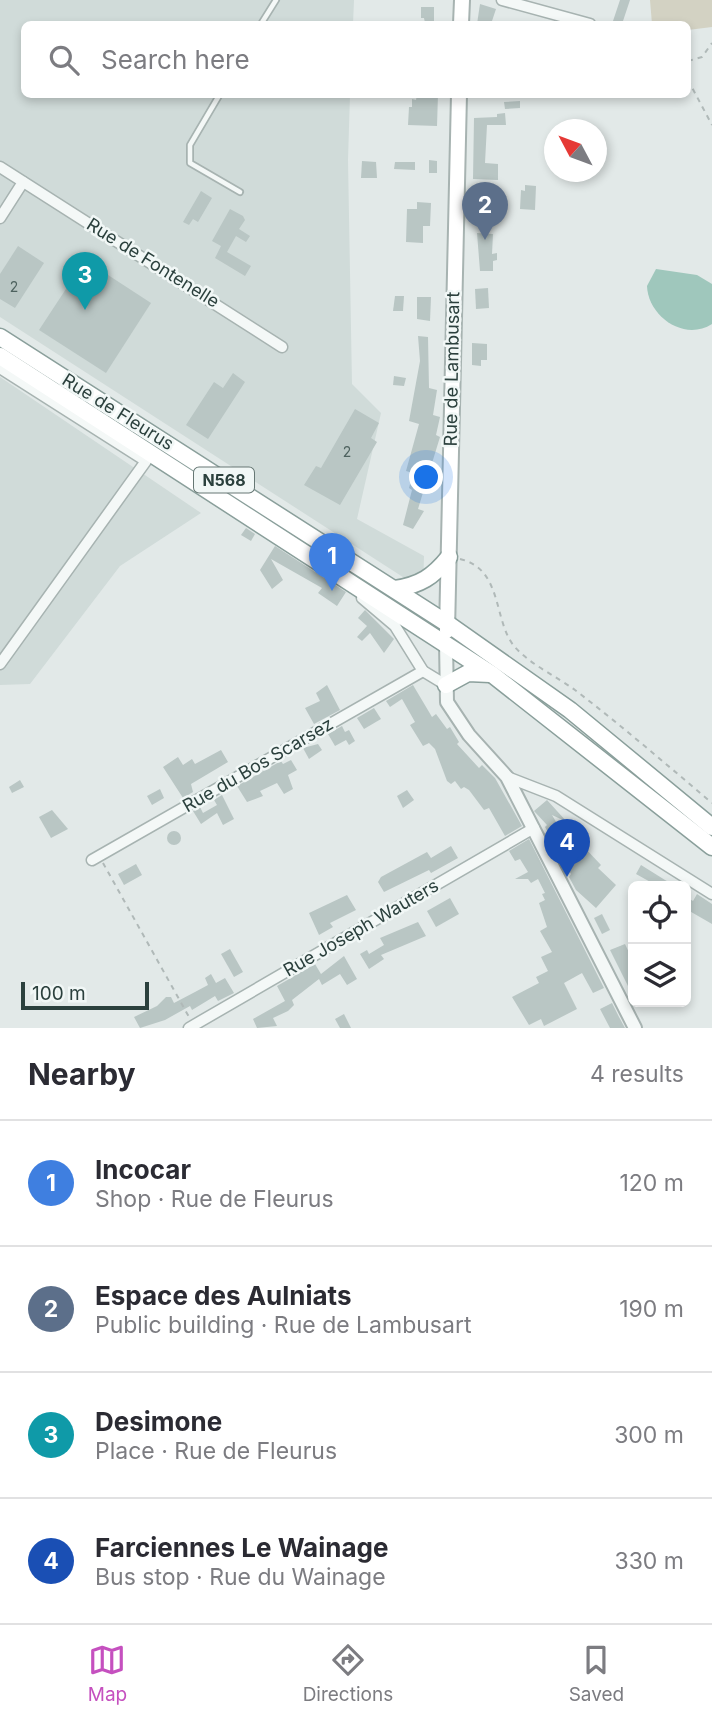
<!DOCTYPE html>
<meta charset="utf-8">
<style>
body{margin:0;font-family:Inter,sans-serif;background:#f2f2f3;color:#2b2b33}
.controls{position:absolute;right:21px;bottom:21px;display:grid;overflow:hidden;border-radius:10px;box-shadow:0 4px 10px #0003}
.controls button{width:63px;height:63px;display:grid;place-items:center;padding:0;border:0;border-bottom:2px solid #e1e1e2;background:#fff;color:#2b2b33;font:35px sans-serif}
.compass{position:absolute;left:544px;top:119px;width:63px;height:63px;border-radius:50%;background:#fff;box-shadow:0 4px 10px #0003;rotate:311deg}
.scale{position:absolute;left:21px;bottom:18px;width:128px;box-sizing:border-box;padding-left:7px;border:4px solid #2b403d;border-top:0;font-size:19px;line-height:24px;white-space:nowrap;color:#2b403d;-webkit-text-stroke:5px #f1f7f6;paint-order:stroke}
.you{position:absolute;left:427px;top:478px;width:24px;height:24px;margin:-18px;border:5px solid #fff;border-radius:50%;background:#1a73e8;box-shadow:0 0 0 10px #1a73e833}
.badge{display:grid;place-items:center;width:46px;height:46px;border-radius:50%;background:#c550bf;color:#fff;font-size:23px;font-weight:700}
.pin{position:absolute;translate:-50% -58px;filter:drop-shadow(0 2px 4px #0008)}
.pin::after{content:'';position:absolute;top:37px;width:24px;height:21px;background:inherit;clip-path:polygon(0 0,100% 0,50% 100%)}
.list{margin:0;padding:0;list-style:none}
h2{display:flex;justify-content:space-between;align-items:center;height:91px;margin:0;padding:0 28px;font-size:30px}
h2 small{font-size:23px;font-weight:400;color:#7c7c81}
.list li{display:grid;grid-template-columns:46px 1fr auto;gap:21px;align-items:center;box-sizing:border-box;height:126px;padding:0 28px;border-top:2px solid #e1e1e2}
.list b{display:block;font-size:26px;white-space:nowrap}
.list p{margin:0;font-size:23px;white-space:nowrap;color:#7c7c81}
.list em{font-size:23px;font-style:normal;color:#7c7c81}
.icon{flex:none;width:38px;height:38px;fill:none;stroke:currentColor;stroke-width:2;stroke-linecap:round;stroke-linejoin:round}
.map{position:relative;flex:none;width:712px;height:1028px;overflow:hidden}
.search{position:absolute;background:#fff;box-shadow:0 4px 10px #0003;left:21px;right:21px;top:21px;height:77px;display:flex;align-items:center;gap:18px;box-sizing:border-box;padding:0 24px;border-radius:10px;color:#7c7c81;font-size:26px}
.sheet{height:595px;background:#fff}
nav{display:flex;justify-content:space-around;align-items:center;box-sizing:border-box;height:98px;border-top:2px solid #e1e1e2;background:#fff;font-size:19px;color:#7c7c81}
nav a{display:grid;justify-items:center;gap:4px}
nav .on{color:#c550bf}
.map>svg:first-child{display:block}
</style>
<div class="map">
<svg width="712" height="1028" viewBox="0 0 712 1028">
<rect width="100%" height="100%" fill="#e2e9e8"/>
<g fill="#d0dbd9">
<path d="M0 0H354L353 24H24V94L350 95 348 160 352 384 381 413 357 519 424 556 423 590 0 317Z"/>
<path d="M0 377 201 513 120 566 30 684 0 685Z"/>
</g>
<path fill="#d3d2c3" d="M650 0H712V27L688 30V24H652Z"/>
<path fill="#9fc7bc" d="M656 269 697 275 712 284V324C684 342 648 316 647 286Z"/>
<g fill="#b9c6c4">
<path d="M620 0H630L622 24H612Z"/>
<path d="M480 4 496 9 491 24H477Z"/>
<path d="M421 7H434V23H425L424 18H421Z"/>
<path d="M417 94H438L437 126 408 125 409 107H412V99L416 100Z"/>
<path d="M520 101V108L505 109 504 102Z"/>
<path d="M505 113 506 125H487L485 163 498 164V180L473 179 474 118 497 117V114Z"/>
<path d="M429 160 437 161V173H429Z"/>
<path d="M362 161 376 162 377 178H361Z"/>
<path d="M395 162H415V170L394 169Z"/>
<path d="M525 185 536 186 535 210 520 209 521 190 525 191Z"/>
<path d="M201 191 212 198 198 222 193 219 189 225 183 222Z"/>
<path d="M480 200 491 201 490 221H479Z"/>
<path d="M417 202 431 203 430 226H423V243L406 242 407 209H417Z"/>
<path d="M230 209 243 216 245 220 239 229 250 236 246 242 236 236 227 252 251 266 245 276 215 258 221 246 212 241Z"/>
<path d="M477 233 493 234 492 254 497 253V260L493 261V271H480Z"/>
<path d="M18 246 44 263 15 308 0 299V274Z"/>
<path d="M85 260 151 303 106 373 39 330Z"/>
<path d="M488 288 489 308 476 309 475 289Z"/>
<path d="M395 296H404L403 311H393Z"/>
<path d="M417 297H431L430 321 417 319Z"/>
<path d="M418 336 428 337 429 388 437 390 433 415 440 417 436 435 440 437 418 509 424 511 413 529 403 525 412 490 409 488 413 473 406 471 419 424 409 421 420 361Z"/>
<path d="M472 343 487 344V360H481V366L472 365Z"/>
<path d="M233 373 245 382 208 439 186 425 214 382 223 388Z"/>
<path d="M394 376 406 378 404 386 393 385Z"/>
<path d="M355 409 379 423 371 438 377 442 340 505 304 485 316 466 321 468Z"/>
<path d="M246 528 255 534 251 541 241 535Z"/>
<path d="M275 546 346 592 337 606 318 593 322 588 271 559 283 580 272 589 260 570Z"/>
<path d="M365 610 394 639 384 653 370 633 362 641 357 637 367 626 358 618Z"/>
<path d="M327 685 340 710 314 724 305 708 320 701 316 693Z"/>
<path d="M413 685 432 717 436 714 447 729 450 727 459 742 457 744 479 768 482 765 495 778 522 826 505 836 489 808 484 810 469 790 464 787 461 789 455 781 451 784 447 781 435 749 429 743 423 746 410 725 415 722 402 699 390 707 386 701Z"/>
<path d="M374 708 381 719 364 729 357 718Z"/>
<path d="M342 726 345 732 349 730 355 741 349 745 346 740 335 746 328 734Z"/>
<path d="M318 744 322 750 309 759 303 748Z"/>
<path d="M221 750 228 762 191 784 193 792 183 798 163 767 178 757 183 765 192 759 195 764Z"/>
<path d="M291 760 297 770 288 775 293 789 284 794 277 783 260 791 263 796 247 802 237 786 281 761 283 764Z"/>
<path d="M20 780 24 787 12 793 9 787Z"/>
<path d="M160 789 164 798 152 805 147 796Z"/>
<path d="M407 790 414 800 403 808 397 796Z"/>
<path d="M222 795 234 819 223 825 217 813 201 824 193 811 200 807 203 813 217 805 214 800Z"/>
<path d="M547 800 567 822 552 815 574 852 582 845 601 865 598 868 616 885 596 908 576 890 569 877 571 874 545 827 547 825 534 811Z"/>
<path d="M52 810 68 829 51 838 39 817Z"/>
<circle cx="174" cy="838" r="7"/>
<path d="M529 839 604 988 593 993 582 973 564 983 577 1009 544 1026 541 1019 529 1025 512 997 539 983 536 977 548 971 541 957 552 952 540 931 547 927 539 903 545 900 542 894 545 893 538 879 531 883 528 879H515L528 872 520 859 515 861 509 851Z"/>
<path d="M451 846 458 858 431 873 429 870 384 892 378 882 381 877 427 852 431 858Z"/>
<path d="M136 864 142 875 124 885 118 874Z"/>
<path d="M641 865 665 880 676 886H652L654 884 636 874Z"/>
<path d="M697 894 712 904V924L686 909V897L693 901Z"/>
<path d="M347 895 356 910 330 923 333 927 319 935 309 913Z"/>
<path d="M450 898 459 914 436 927 427 911Z"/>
<path d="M602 914 610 930 602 934 594 918Z"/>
<path d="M418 922 426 936 381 955 384 959 369 969 360 954 367 950 369 954 384 945 380 938Z"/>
<path d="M625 944 633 961 628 963 633 973V996L610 950Z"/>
<path d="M230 949 243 972 234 977 221 954Z"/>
<path d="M344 956 357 979 347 985 340 974 322 985 319 979 292 1000 294 1005 288 1011 273 1018 277 1026 257 1028 253 1019 285 1001 277 986 315 964 321 974Z"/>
<path d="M211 974 216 983 225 978 234 993 218 1001 215 996 192 1010 190 1006 165 1020 140 1028 134 1017 157 1006 166 997H171L174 1003 195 992 208 985 205 978Z"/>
<path d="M612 1003 619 1017 625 1028H610L600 1009Z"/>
<path d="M344 1014 351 1028H340L335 1019Z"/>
</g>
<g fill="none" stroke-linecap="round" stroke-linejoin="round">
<g stroke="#a7b3b1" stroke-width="8">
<g id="service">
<path d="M261 24 276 0"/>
<path d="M220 94 190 145V163L240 192"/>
</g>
</g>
<g stroke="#a7b3b1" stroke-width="13">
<g id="minor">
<path d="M502 0 590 24"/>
<path d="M0 167 282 347"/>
<path d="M0 218 23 182"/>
<path d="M0 368 146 461 0 664"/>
<path d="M362 598 395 626 423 671 446 685"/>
<path d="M507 777 556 796 712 894"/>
<path d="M92 860 423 671"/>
<path d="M189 1028 534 828"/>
</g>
</g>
<g stroke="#a7b3b1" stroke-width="16">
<path id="tertiary" d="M446 643 447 702 469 735 507 777 635 1028"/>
</g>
<g stroke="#a7b3b1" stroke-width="18">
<g id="secondary">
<path d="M461 24 462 0"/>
<path d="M447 631 459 94"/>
</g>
</g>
<g stroke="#8a9f9b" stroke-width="19">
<g id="trunk">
<path d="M0 337 448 624 570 710 712 827"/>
<path d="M0 356 493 675 712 847"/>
<path d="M395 589C420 585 433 577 449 557"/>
<path d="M446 685 468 673 490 674"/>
</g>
</g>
<g stroke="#b0b9b8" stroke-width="2" stroke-dasharray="5 5" stroke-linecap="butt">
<path d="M688 61 702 57 712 43"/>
<path d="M688 80 712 125"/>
<path d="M460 559C503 569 493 620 514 646 529 664 556 676 575 690 622 726 667 765 712 803"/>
<path d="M103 863 189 1017"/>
</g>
<use href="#service" stroke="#f4f8f7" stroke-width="4.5"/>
<use href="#minor" stroke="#f4f8f7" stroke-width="10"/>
<use href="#tertiary" stroke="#f4f8f7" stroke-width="12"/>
<use href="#secondary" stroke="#fff" stroke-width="14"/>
<use href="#trunk" stroke="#fff" stroke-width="16"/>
</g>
<g text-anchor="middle" stroke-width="5" stroke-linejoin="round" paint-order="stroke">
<g font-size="14" fill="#4e625f">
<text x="14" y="292">2</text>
<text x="347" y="457">2</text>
</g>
<rect fill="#f1f7f6" stroke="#667774" stroke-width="2" x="194" y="467.5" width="60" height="25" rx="5"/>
<g font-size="16" font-weight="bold" fill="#2b403d">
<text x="224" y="486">N568</text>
</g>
<g font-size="18" fill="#2b403d" stroke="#f1f7f6">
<text transform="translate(153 263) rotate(32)" y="6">Rue de Fontenelle</text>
<text transform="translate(452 369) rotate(-89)" y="6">Rue de Lambusart</text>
<text transform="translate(118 412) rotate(32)" y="6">Rue de Fleurus</text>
<text transform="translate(258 765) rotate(-30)" y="6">Rue du Bos Scarsez</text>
<text transform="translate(361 928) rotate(-30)" y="6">Rue Joseph Wauters</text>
</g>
</g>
</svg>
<div class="controls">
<button><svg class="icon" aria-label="locate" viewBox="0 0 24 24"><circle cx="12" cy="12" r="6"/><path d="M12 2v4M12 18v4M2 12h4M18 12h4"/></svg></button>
<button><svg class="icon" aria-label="layers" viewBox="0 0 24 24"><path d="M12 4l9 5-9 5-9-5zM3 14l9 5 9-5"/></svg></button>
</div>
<svg class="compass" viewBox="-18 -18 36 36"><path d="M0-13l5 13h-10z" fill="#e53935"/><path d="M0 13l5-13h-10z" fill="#7c7c81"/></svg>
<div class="scale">100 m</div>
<div class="you"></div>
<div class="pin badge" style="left:332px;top:591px;background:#3f7fe0">1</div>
<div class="pin badge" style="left:485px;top:240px;background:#5c6f8a">2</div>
<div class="pin badge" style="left:85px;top:310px;background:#0f9aa8">3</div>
<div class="pin badge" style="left:567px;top:877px;background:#1a4fb4">4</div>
<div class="search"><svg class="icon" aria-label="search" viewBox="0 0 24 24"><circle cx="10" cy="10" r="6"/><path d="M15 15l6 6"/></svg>Search here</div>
</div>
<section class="sheet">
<h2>Nearby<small>4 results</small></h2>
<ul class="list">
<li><span class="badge" style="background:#3f7fe0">1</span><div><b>Incocar</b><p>Shop · Rue de Fleurus</p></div><em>120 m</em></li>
<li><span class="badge" style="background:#5c6f8a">2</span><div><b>Espace des Aulniats</b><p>Public building · Rue de Lambusart</p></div><em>190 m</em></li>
<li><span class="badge" style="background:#0f9aa8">3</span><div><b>Desimone</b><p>Place · Rue de Fleurus</p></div><em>300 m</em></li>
<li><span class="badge" style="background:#1a4fb4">4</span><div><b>Farciennes Le Wainage</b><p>Bus stop · Rue du Wainage</p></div><em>330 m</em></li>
</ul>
</section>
<nav>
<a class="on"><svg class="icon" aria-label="map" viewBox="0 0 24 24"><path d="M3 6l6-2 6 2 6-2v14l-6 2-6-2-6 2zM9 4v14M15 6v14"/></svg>Map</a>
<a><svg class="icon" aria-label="directions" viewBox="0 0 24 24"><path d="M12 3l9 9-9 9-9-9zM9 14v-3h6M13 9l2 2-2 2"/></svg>Directions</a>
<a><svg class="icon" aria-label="saved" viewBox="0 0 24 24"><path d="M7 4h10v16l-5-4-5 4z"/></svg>Saved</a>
</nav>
